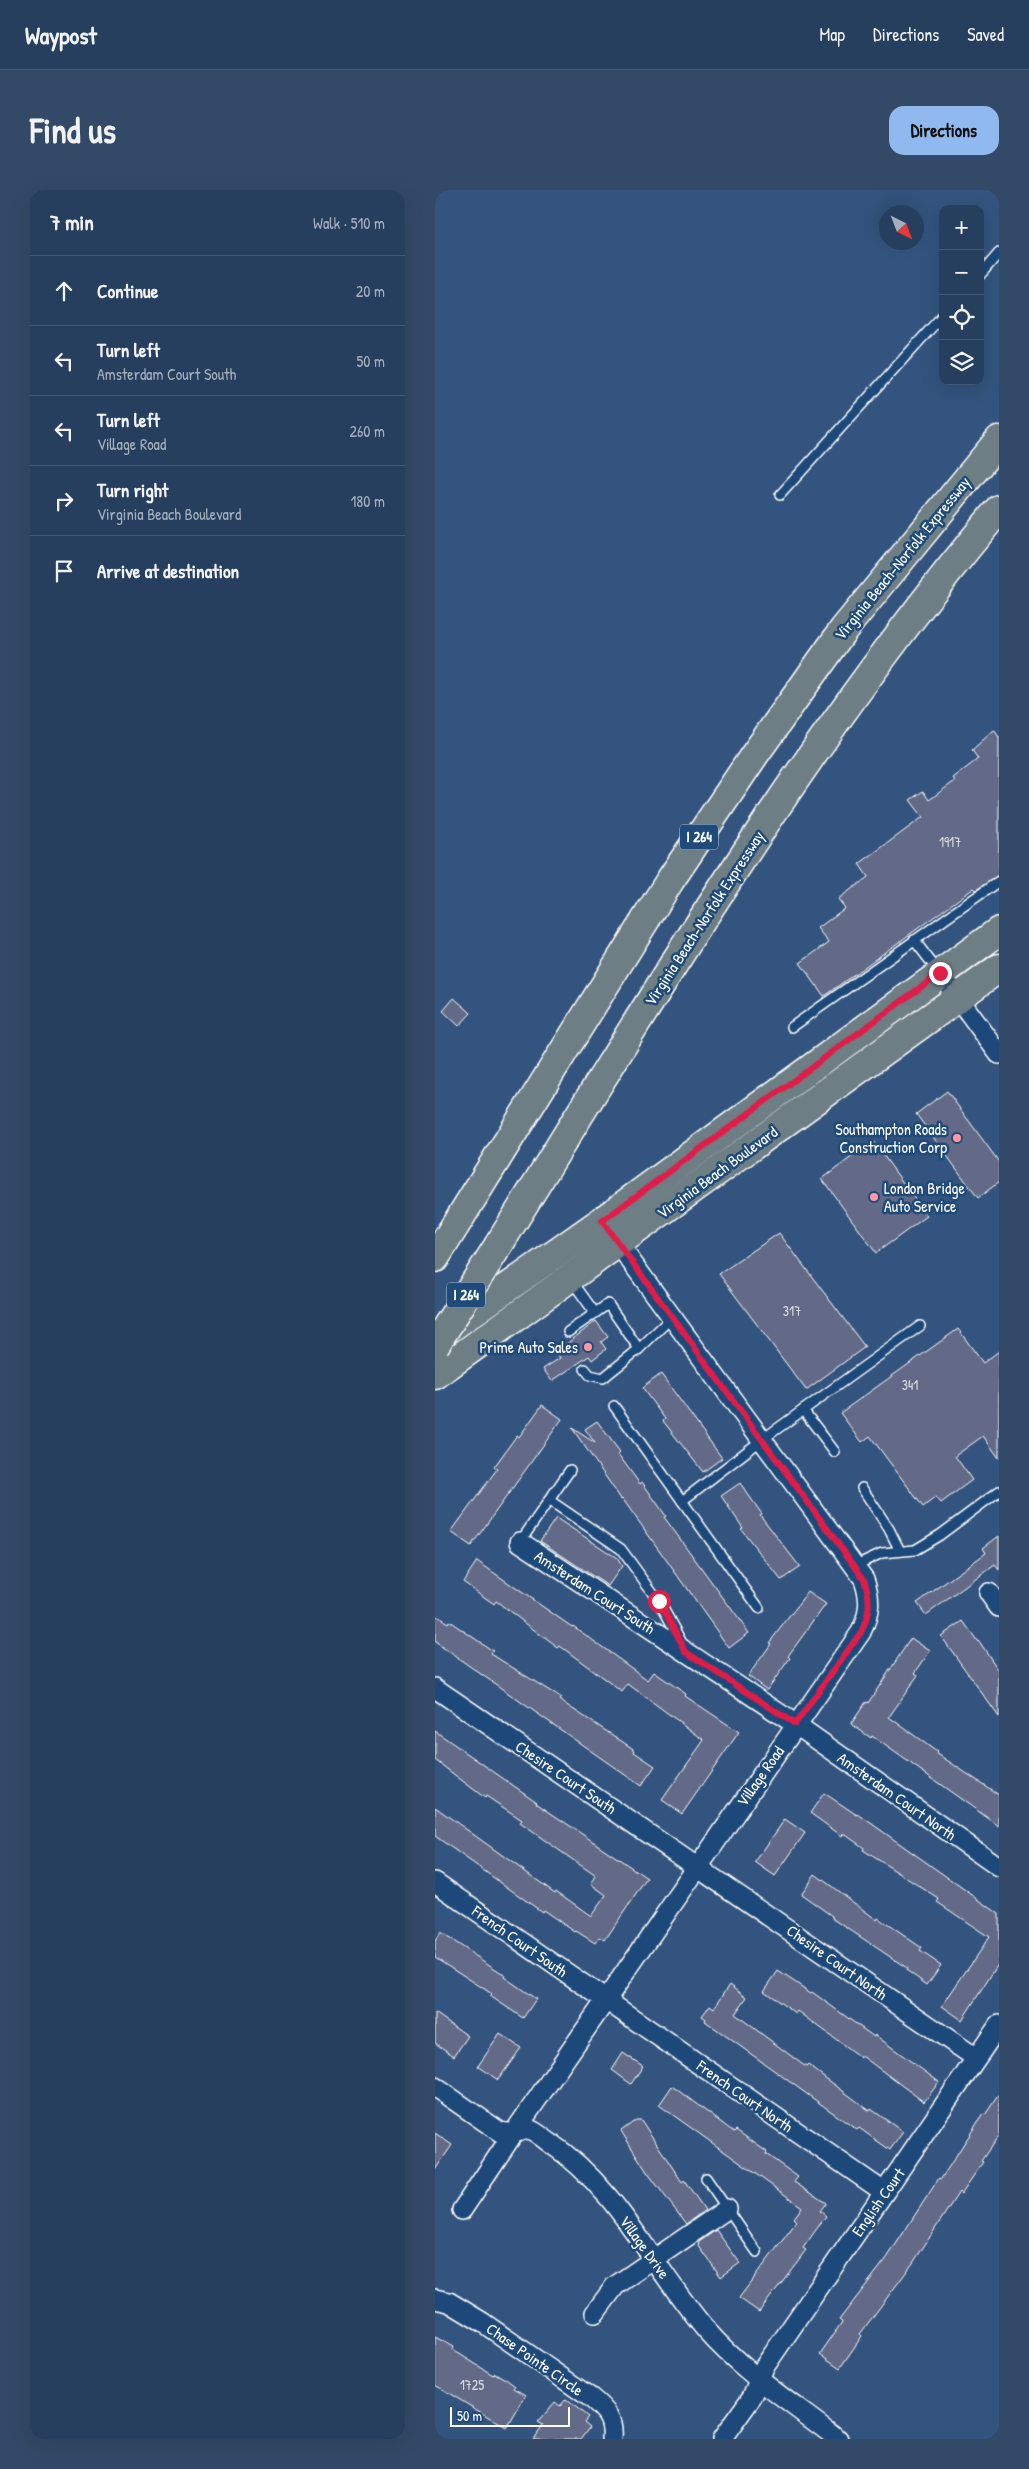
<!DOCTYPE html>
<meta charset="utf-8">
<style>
body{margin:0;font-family:"Patrick Hand",sans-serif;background:#324a67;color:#f1f3f6}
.controls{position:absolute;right:15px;top:15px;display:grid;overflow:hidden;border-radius:10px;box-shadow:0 5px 20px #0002}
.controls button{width:45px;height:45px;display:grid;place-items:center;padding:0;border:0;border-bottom:1px solid #425873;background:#263f5e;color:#f1f3f6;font:25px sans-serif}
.compass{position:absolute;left:444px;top:15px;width:45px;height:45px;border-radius:50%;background:#263f5e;box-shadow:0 5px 20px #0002;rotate:138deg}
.scale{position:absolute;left:15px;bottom:12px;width:120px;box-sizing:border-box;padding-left:5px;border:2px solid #fff;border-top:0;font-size:14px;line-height:18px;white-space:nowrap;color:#fff;-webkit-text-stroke:4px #1f4a7a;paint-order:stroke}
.stop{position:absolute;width:15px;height:15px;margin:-11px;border:4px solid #e11d48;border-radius:50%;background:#fff}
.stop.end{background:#e11d48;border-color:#fff;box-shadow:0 1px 5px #0008}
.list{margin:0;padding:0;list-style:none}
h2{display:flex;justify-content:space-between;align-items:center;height:65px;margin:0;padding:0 20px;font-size:21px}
h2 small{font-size:16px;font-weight:400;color:#a4afbc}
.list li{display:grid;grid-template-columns:32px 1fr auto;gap:15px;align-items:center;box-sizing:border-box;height:70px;padding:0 20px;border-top:1px solid #425873}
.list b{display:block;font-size:19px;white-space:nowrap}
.list p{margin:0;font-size:16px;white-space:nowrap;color:#a4afbc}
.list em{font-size:16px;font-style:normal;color:#a4afbc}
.icon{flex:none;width:28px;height:28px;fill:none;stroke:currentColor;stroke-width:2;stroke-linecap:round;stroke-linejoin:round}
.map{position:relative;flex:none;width:564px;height:2249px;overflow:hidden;border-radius:15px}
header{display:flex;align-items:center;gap:30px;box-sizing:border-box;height:70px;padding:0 25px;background:#263f5e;border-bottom:1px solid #425873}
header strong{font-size:24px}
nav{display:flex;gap:28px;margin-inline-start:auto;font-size:18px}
.intro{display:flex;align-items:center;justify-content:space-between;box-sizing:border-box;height:120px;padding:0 30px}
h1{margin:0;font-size:35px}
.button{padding:12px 22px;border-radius:15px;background:#90b9f0;color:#111;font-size:18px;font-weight:700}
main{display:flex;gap:30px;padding:0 30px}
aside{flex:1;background:#263f5e;border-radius:15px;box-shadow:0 5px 20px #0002}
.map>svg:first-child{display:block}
</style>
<header>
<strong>Waypost</strong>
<nav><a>Map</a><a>Directions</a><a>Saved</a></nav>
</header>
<div class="intro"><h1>Find us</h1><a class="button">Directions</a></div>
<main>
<aside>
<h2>7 min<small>Walk · 510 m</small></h2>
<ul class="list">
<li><svg class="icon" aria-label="ahead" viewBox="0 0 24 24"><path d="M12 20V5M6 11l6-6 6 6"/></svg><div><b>Continue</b></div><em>20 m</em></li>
<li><svg class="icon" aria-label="left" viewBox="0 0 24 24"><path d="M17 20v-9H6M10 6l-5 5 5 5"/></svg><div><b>Turn left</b><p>Amsterdam Court South</p></div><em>50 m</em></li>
<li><svg class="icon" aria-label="left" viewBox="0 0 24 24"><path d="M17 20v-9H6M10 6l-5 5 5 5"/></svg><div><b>Turn left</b><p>Village Road</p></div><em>260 m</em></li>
<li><svg class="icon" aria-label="right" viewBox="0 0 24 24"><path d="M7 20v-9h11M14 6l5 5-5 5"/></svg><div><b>Turn right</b><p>Virginia Beach Boulevard</p></div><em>180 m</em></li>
<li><svg class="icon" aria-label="arrive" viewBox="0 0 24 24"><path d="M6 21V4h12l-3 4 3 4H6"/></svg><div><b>Arrive at destination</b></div></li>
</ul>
</aside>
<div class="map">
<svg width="564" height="2249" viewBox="0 0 564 2249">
<rect width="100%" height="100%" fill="#33547e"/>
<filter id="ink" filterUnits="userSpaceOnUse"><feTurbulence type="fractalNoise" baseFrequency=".02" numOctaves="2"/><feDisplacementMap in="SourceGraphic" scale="10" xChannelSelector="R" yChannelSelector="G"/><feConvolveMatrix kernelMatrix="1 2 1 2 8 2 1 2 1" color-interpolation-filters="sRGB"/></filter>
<g filter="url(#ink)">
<g fill="#636b87" stroke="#fff">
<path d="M559 540 564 547V685L541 700 539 698 389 806 365 773 394 752 383 738 410 718 403 709 433 687 424 674 488 627 475 610 488 601 494 610 520 591 518 588 543 569 537 560Z"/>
<path d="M19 808 36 823 24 836 8 821Z"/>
<path d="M512 901 564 972V992L543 1008 481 924Z"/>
<path d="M438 951 492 1026 441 1063 387 989Z"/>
<path d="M344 1043 430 1157 371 1200 284 1084Z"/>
<path d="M161 1131 173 1147 166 1152 171 1159 157 1170 154 1166 117 1191 108 1179 125 1168 121 1162Z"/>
<path d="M523 1139 548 1173 564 1161V1268L548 1246 520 1266 537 1290 506 1313 501 1307 488 1317 435 1246 427 1252 405 1223Z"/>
<path d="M226 1184 287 1268 268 1282 228 1231 230 1229 207 1198Z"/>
<path d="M107 1215 127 1229 36 1356 16 1342 62 1279 59 1277 82 1245 84 1247Z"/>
<path d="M162 1231 185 1262 183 1264 205 1294 207 1292 231 1326 229 1327 314 1443 294 1458 187 1308 186 1309 137 1238 160 1253 150 1239Z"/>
<path d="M305 1293 327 1324 325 1325 365 1377 346 1390 306 1339 308 1338 286 1306Z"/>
<path d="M121 1328 182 1368 187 1376 173 1396 105 1351Z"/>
<path d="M564 1346V1380L560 1375 491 1425 482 1413 551 1363 548 1358Z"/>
<path d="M42 1371 137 1437 138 1436 213 1490 219 1482 251 1504 250 1506 304 1542 247 1624 227 1610 269 1550 193 1494 187 1502 125 1456 123 1458 61 1411 59 1414 28 1392Z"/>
<path d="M373 1402 391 1414 353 1466 355 1468 332 1500 313 1486 336 1454 334 1453Z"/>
<path d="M0 1425 13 1433 14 1431 58 1461 56 1464 126 1508 124 1510 200 1560 199 1562 220 1576 206 1596 0 1452Z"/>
<path d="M528 1431 543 1452 544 1451 564 1481V1527L506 1446Z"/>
<path d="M476 1448 495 1461 480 1483 483 1485 454 1527 502 1562 501 1563 564 1605V1636L437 1546 436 1548 416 1534 431 1512 433 1513Z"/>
<path d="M0 1541 102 1612 101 1613 212 1688 170 1750 165 1747 160 1753 141 1741 140 1742 108 1720 107 1722 0 1646V1617L120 1703 121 1701 156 1726 171 1705 156 1694 161 1686 85 1633 87 1630 51 1606 50 1608 0 1570Z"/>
<path d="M389 1603 422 1625 423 1624 564 1724V1773L527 1830 507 1816 554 1747 502 1712 504 1709 428 1660 429 1658 408 1643 407 1646 375 1623Z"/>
<path d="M350 1629 370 1643 340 1686 320 1672Z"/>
<path d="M380 1684 442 1730 443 1728 487 1758 485 1761 506 1775 492 1795 471 1780 472 1778 397 1728V1726L366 1704Z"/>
<path d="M5 1743 70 1785 69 1787 101 1809 88 1828 55 1806 57 1804 0 1767V1751Z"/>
<path d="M343 1781 376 1803 377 1802 439 1847 440 1845 504 1892 489 1912 427 1866 426 1868 363 1821 361 1824 329 1801Z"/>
<path d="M295 1794 312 1807 300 1824 371 1877 373 1875 435 1921 436 1919 468 1942 455 1960 424 1938 422 1940 270 1831 271 1829 267 1826 275 1815 279 1818Z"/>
<path d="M0 1823 33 1846 19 1866 0 1853Z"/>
<path d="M65 1844 86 1858 63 1890 43 1876Z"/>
<path d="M188 1863 208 1876 196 1894 177 1880Z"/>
<path d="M237 1896 299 1942 301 1940 332 1962 331 1964 363 1987 359 1992 391 2013 385 2021 391 2026 368 2058 371 2060 324 2122 304 2108 362 2031 359 2028 367 2017 224 1915Z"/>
<path d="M564 1904V1945L546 1971 548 1972 526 2004 524 2002 478 2073 425 2144 427 2146 405 2178 385 2164 407 2132 404 2130 452 2068 504 1988 506 1989 548 1924 550 1925Z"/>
<path d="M201 1930H206L247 1992 249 1990 270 2020 251 2034 212 1982 186 1941Z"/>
<path d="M0 1943 17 1955 0 1980Z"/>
<path d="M281 2040 305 2073 286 2087 263 2055 264 2052Z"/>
<path d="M0 2147 19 2157 18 2160 58 2185 60 2183 72 2190 80 2196 79 2198 91 2205 72 2238 0 2195Z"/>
<path d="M131 2209 153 2227 149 2232 155 2237 146 2249H98L108 2235 103 2232 120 2212 125 2216Z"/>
</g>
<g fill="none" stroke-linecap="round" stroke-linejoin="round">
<g stroke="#fff" stroke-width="12">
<g id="service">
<path d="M545 85 564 63"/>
<path d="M345 305 508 125"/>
<path d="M479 750 503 781"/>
<path d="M357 837 564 691"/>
<path d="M137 1091 160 1123"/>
<path d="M133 1142 173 1114 204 1159"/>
<path d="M150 1179 155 1185 168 1188 204 1159 237 1127"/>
<path d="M179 1216 324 1418"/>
<path d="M368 1220 400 1262"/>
<path d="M427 1298 454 1339 465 1361"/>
<path d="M114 1310 186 1359 224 1411 247 1453"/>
<path d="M247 1311 328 1249 485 1136"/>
<path d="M85 1352 135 1280"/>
<path d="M419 1376 447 1363 480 1360 505 1345 564 1301"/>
<path d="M271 1988 322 2062"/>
</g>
</g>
<g stroke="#fff" stroke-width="22">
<g id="minor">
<path d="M505 783 564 864"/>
<path d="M85 1352 360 1534 564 1677"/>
<path d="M554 1403 564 1417"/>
<path d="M0 1498 541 1868"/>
<path d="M0 1692 449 2002"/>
<path d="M0 1897 65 1942 78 1944 426 1442C435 1423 436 1409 429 1389L176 1044"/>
<path d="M27 2020 78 1944C84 1941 90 1938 96 1940 103 1943 109 1949 115 1953 184 1999 219 2080 272 2141 309 2183 359 2215 403 2249"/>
<path d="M0 2109 14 2112 47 2132 156 2208C171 2220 179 2229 177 2249"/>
<path d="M160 2123 180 2096 292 2019"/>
<path d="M287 2249 317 2207 330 2176 564 1835"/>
</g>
</g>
<g stroke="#fff" stroke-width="31">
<g id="primary">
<path d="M5 1145 167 1031 564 741"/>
<path d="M0 1185 564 778"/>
</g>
</g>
<g stroke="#fff" stroke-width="31">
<g id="motorway">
<path d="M63 1056C220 804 372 547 564 319"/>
<path d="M0 1068 234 692 320 564 409 439 564 250"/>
</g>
</g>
<use href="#service" stroke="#1f4a7a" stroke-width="9"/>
<use href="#minor" stroke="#1f4a7a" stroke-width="19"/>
<use href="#primary" stroke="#6d7e84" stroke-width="28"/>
<use href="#motorway" stroke="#6d7e84" stroke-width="28"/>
<g stroke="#fff" stroke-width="31" stroke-linecap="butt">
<path id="motorway-bridge" d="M0 1155 63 1056"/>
</g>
<use href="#motorway-bridge" stroke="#6d7e84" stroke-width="28"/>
</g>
</g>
<g fill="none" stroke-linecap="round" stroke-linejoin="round" filter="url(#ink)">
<path stroke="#e11d48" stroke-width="6" d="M224 1411 251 1462 360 1534 426 1442C435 1424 436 1409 429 1389L167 1031 505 783"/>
</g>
<g fill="#ff9aa2" stroke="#1f4a7a" stroke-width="2">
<circle cx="522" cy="948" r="5"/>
<circle cx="439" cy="1007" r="5"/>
<circle cx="153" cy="1157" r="5"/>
</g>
<g text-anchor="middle" stroke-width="5" stroke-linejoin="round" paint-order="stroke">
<g font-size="14" fill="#d8dae1">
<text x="515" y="657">1917</text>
<text x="357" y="1126">317</text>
<text x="475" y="1200">341</text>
<text x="37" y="2200">1725</text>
</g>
<g fill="#1f4a7a" stroke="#bcc9d7" stroke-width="1">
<rect x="245" y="634.5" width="38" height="25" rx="4"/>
<rect x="12" y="1092.5" width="38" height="25" rx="4"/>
</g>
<g font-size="15" font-weight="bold" fill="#fff">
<text x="264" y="652">I 264</text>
<text x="31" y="1110">I 264</text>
</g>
<g font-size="16" fill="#fff" stroke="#1f4a7a">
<text transform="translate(467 368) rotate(-51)" y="6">Virginia Beach-Norfolk Expressway</text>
<text transform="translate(269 728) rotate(-57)" y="6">Virginia Beach-Norfolk Expressway</text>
<text transform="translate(282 982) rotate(-36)" y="6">Virginia Beach Boulevard</text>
<text transform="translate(160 1402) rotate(33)" y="6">Amsterdam Court South</text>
<text transform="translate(325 1586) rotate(-55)" y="6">Village Road</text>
<text transform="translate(131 1587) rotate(34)" y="6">Chesire Court South</text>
<text transform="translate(462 1606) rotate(35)" y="6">Amsterdam Court North</text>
<text transform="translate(85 1751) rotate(35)" y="6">French Court South</text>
<text transform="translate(402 1772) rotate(35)" y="6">Chesire Court North</text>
<text transform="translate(310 1906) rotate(35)" y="6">French Court North</text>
<text transform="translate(443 2012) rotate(-55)" y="6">English Court</text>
<text transform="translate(210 2057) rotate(54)" y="6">Village Drive</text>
<text transform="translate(100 2169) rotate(35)" y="6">Chase Pointe Circle</text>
</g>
<g font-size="16" fill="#fff" stroke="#1f4a7a" text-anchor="end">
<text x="512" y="945">Southampton Roads<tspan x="512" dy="18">Construction Corp</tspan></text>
<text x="449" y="1004" text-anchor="start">London Bridge<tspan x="449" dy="18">Auto Service</tspan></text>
<text x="143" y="1163">Prime Auto Sales</text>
</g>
</g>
</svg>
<div class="controls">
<button>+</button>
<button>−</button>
<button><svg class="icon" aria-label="locate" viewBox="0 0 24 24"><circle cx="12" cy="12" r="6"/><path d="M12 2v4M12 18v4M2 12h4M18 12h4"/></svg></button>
<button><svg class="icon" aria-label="layers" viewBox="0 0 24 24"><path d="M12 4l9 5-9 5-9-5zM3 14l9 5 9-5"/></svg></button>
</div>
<svg class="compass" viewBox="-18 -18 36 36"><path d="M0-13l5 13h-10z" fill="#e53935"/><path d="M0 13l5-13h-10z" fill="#a4afbc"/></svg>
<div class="scale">50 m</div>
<div class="stop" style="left:224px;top:1411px"></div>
<div class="stop end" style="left:505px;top:783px"></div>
</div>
</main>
